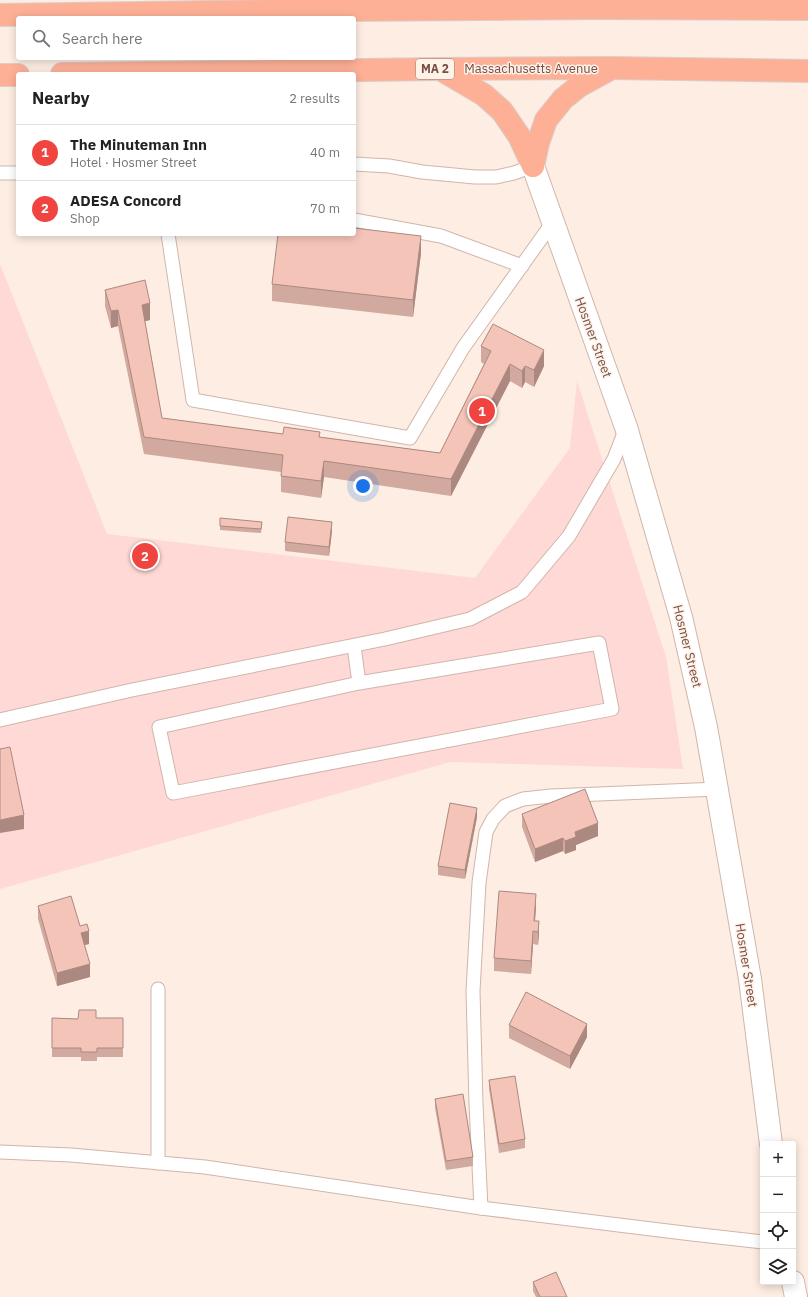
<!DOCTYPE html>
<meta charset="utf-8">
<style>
body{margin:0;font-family:"IBM Plex Sans",sans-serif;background:#f2f2f2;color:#222}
.controls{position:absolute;right:12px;bottom:12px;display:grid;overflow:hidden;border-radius:4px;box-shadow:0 2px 10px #0003}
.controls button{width:36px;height:36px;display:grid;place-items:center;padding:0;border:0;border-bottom:1px solid #e0e0e0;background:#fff;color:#222;font:20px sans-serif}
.you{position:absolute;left:363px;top:486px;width:14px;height:14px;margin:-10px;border:3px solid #fff;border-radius:50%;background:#1a73e8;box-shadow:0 0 0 6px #1a73e833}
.badge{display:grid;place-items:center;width:26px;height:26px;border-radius:50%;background:#ef4440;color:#fff;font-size:13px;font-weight:700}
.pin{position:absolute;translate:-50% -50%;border:2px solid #fff;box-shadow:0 1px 4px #0006}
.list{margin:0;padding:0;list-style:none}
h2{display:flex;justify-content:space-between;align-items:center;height:52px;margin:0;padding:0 16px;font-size:17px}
h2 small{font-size:13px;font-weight:400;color:#767676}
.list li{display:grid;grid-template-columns:26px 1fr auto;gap:12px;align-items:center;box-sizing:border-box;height:56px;padding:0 16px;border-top:1px solid #e0e0e0}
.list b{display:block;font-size:15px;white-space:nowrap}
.list p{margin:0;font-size:13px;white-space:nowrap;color:#767676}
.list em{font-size:13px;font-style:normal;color:#767676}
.icon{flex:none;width:22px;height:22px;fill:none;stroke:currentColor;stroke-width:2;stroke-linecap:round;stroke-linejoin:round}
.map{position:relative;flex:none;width:808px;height:1297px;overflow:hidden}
.search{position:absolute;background:#fff;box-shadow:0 2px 10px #0003;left:16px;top:16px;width:340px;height:44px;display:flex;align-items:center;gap:10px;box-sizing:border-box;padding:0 14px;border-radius:4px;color:#767676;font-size:15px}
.panel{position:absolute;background:#fff;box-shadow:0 2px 10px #0003;left:16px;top:72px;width:340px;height:164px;border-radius:4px}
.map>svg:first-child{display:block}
</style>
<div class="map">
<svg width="808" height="1297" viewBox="0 0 808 1297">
<rect width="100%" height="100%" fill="#fdede2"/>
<path fill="#ffd9d5" d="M0 264 107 534 475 578 570 448 577 381 666 657 683 769 450 762 0 889Z"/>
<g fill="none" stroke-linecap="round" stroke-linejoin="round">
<g stroke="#d1b5ab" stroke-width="15">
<g id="service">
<path d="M354 164 389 166 422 172 475 177H496L514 173 533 166"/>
<path d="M0 173H18"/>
<path d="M354 220 441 236 522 266"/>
<path d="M168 234 193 400 410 438 463 348 553 222"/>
<path d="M354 646 359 683 159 727 173 793 612 709 599 643 359 683"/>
<path d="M0 720 132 690 385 639 470 619 522 592 569 536 614 459 626 428"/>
<path d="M0 1152 71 1155 205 1167 481 1208 476 1104 473 991 479 883 486 832 493 819 505 806 523 799 551 796 718 789"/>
<path d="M158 1163V989"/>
<path d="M481 1208 692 1234 763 1242"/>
</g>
</g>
<g stroke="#d1b5ab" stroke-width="24">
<g id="minor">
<path d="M533 166 626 427 681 617 706 727 750 979 771 1144"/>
<path d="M793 1282 796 1297"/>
</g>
</g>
<g stroke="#d9cecb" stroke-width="24">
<g id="trunk">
<path d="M0 15 346 10 598 8 808 9"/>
<path d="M440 69 484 95 502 111 519 136 533 166"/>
<path d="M62 74 439 69 611 68 808 71"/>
<path d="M0 75H18"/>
<path d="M533 166 538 143 546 120 563 99 579 86 610 69"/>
</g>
</g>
<use href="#service" stroke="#fff" stroke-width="13"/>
<use href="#minor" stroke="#fff" stroke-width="22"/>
<use href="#trunk" stroke="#fdb096" stroke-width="22"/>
</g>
<g fill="#d2a99e">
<path d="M421 253 413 317 272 301V284Z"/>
<path d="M105 290 150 320 145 321 162 418 283 434 320 437 440 453 484 364 481 362V346L544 366 534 387 525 382 522 388 510 381 451 496 324 477 321 498 281 492V472L144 454 118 326 111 328 105 306Z"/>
<path d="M220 526H262L261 533 220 530Z"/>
<path d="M332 531 329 556 285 551V542Z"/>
<path d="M522 814 598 836 576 845V850L565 854 563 851 535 862 522 827Z"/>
<path d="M477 817 465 879 438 875V866Z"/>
<path d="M38 906 80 926 89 944 85 945 90 977 57 986 38 919Z"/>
<path d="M536 907 535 921 539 934 538 945 533 944 531 974 494 971V958Z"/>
<path d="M52 1018 78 1019 123 1018V1057H97V1061H81V1057H52Z"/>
<path d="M509 1025 587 1037 570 1069 509 1038Z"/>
<path d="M489 1080 525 1139V1148L499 1153 489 1089Z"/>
<path d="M435 1099 473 1157V1166L446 1170 435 1108Z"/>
<path d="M533 1282 567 1297H536L533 1291Z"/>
</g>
<g fill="#ab8981">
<path d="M421 236V253L413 317V300Z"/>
<path d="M150 303V320L142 322V305Z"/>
<path d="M118 310V326L111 328V311Z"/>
<path d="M544 350V366L534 387V370Z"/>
<path d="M510 364V381L451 496V479Z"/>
<path d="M525 366V382L522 388V371Z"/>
<path d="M324 461V477L321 498V481Z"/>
<path d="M332 522V531L329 556V547Z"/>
<path d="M477 808V817L465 879V870Z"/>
<path d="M24 815V829L0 833V820Z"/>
<path d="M598 823V836L576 845V850L565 854V841L575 832Z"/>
<path d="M563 838V851L535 862V849Z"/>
<path d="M536 894V907L534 934V921Z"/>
<path d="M539 921V934L538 945V932Z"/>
<path d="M89 931V944L81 946V933Z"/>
<path d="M533 931V944L531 974V961Z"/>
<path d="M90 964V977L57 986V973Z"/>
<path d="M587 1024V1037L570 1069V1056Z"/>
</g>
<g fill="#f4c4b8" stroke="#ab8981">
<path d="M354 228 421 236 413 300 272 284 278 234H354Z"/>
<path d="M145 280 150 303 142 305 162 418 283 434 284 427 320 432 319 437 440 453 491 351 481 346 493 324 544 350 534 370 525 366 522 371 510 364 451 479 324 461 321 481 281 476 283 455 144 437 118 310 111 311 105 290Z"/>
<path d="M288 517 332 522 329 547 285 542Z"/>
<path d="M220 518 262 522 261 529 220 526Z"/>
<path d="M10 747 24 815 0 820V749Z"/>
<path d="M585 789 598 823 575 832 576 837 565 841 563 838 535 849 522 814Z"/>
<path d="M450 803 477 808 465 870 438 866Z"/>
<path d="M499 891 536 894 534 921H539L538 932 533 931 531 961 494 958Z"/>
<path d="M71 896 80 926 87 924 89 931 81 933 90 964 57 973 38 906Z"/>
<path d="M526 992 587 1024 570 1056 509 1025Z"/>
<path d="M79 1010H96V1018H123V1048H97V1052H81V1048H52V1018L78 1019Z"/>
<path d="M515 1076 525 1139 499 1144 489 1080Z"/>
<path d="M463 1094 473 1157 446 1161 435 1099Z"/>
<path d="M556 1272 567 1297H540L533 1282Z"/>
</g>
<g text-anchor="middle" stroke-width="3" stroke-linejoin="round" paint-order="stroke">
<rect fill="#fff2e9" stroke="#a08078" stroke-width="1" x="416" y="59" width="38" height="20" rx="3"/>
<g font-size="12" font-weight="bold" fill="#774f47">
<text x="435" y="73">MA 2</text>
</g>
<g font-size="13" fill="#774f47" stroke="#fff2e9">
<text x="531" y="73">Massachusetts Avenue</text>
<text transform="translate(594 337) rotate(70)" y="5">Hosmer Street</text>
<text transform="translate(688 646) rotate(76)" y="5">Hosmer Street</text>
<text transform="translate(747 965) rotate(81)" y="5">Hosmer Street</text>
</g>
</g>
</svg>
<div class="controls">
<button>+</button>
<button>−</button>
<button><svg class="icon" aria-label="locate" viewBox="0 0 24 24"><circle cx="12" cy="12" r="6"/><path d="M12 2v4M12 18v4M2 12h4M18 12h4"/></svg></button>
<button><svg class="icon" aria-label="layers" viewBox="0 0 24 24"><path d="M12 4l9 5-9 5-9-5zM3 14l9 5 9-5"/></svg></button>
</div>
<div class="you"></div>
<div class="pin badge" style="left:482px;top:411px">1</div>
<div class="pin badge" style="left:145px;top:556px">2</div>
<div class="search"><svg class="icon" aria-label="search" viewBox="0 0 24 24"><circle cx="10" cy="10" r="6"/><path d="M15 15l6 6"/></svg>Search here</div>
<section class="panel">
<h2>Nearby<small>2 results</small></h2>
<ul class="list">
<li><span class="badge">1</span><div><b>The Minuteman Inn</b><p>Hotel · Hosmer Street</p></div><em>40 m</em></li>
<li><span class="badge">2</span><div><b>ADESA Concord</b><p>Shop</p></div><em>70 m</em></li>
</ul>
</section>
</div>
